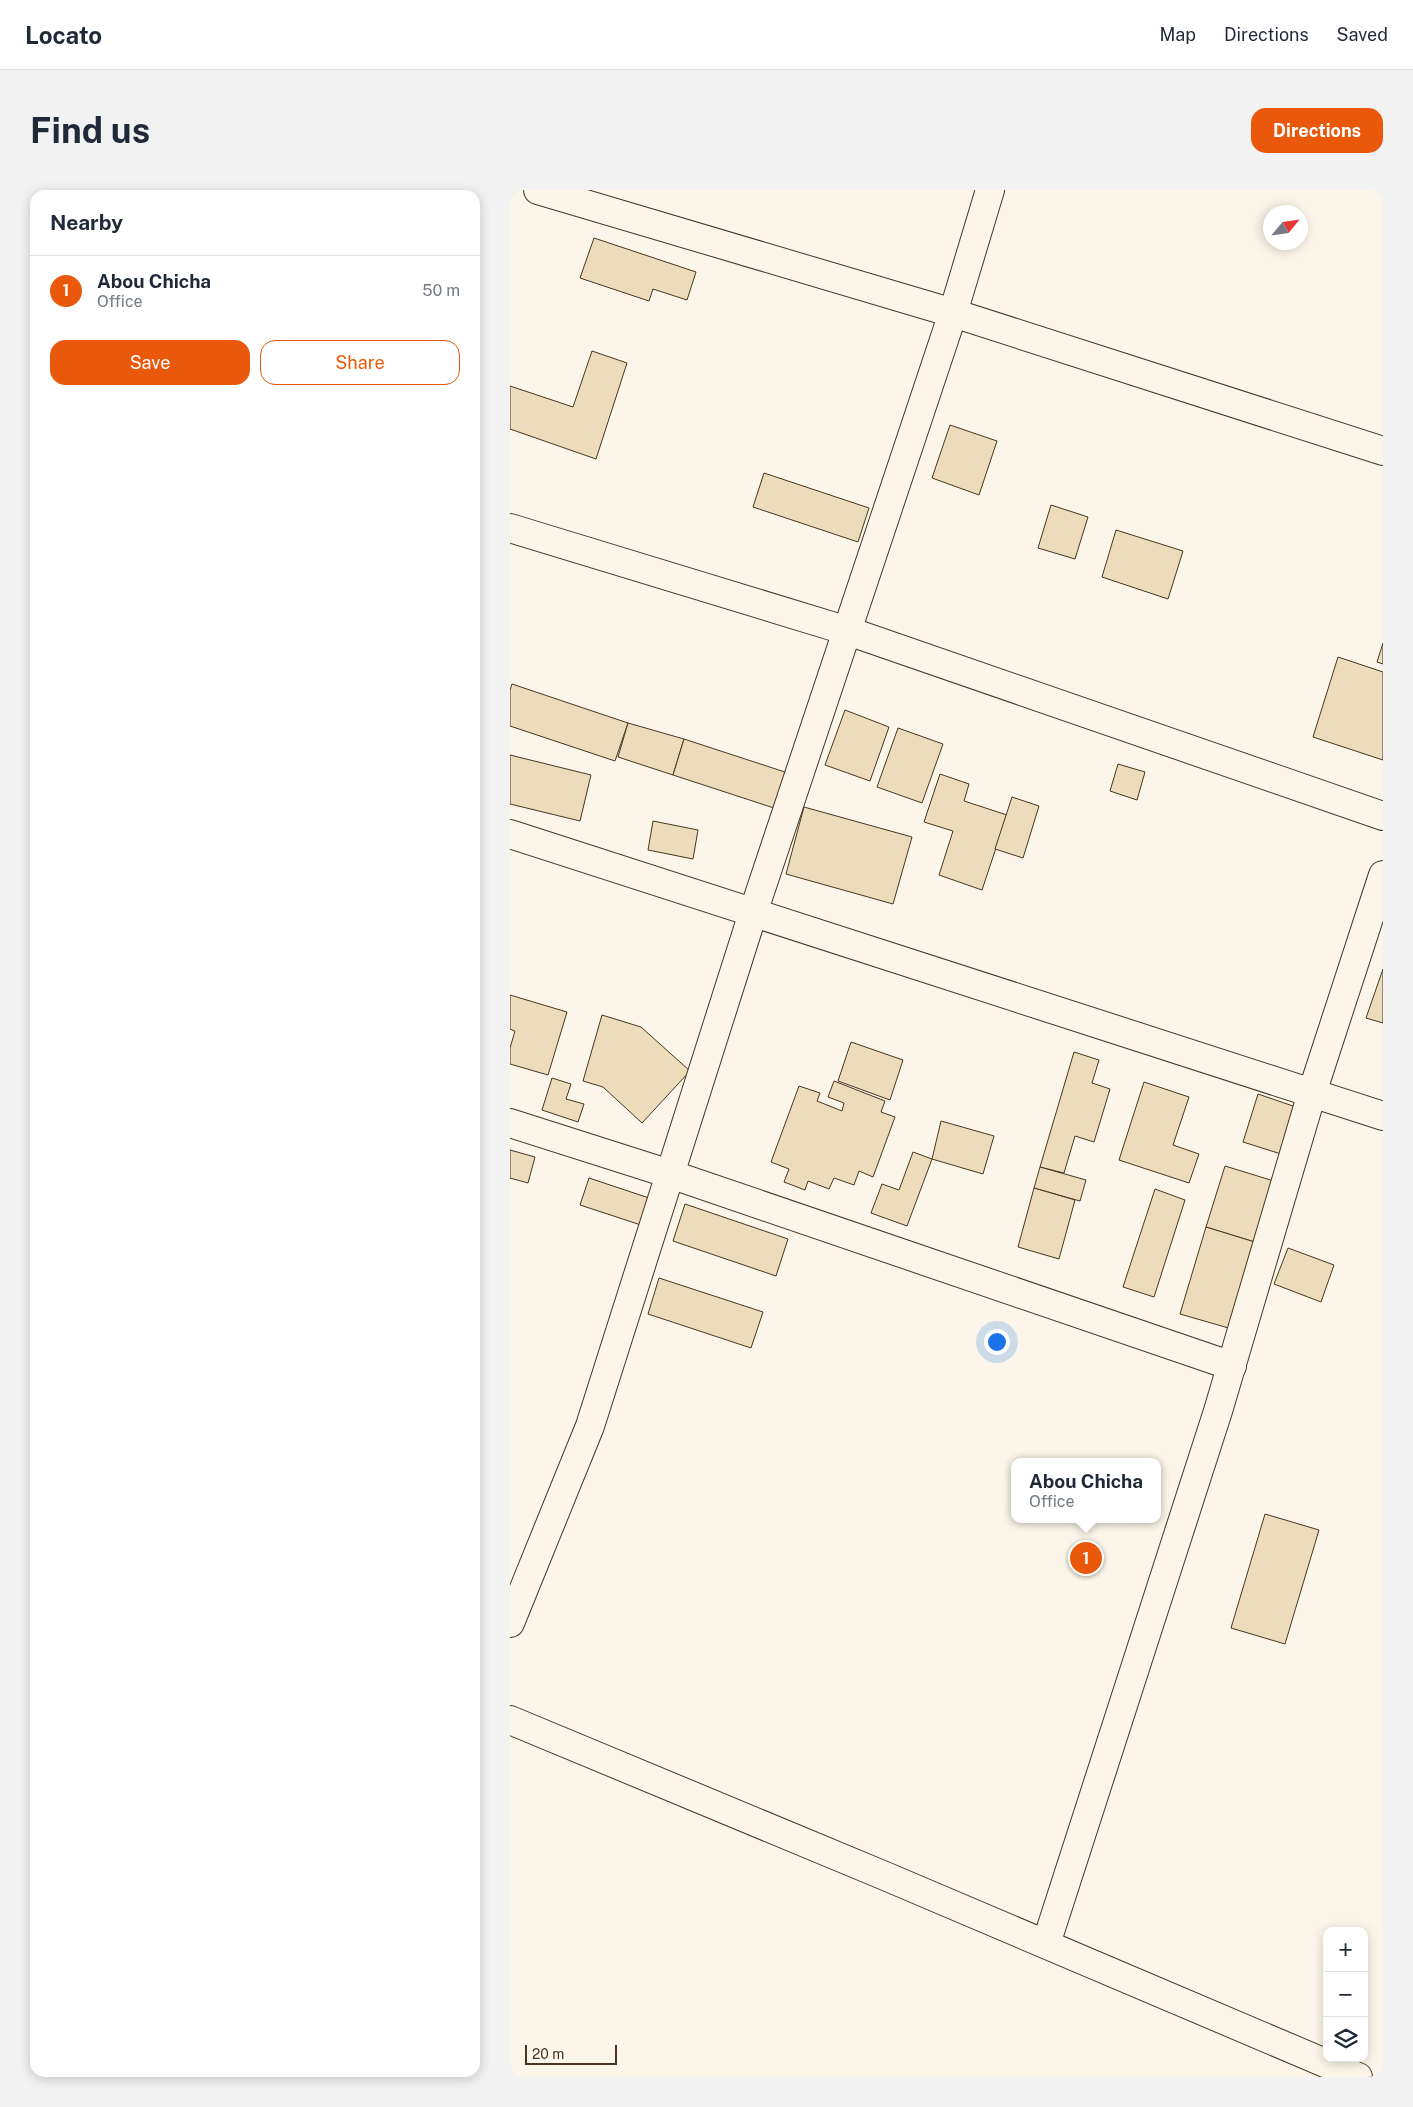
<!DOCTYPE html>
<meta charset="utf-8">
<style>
body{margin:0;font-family:"Public Sans",sans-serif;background:#f2f2f3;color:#1f2937}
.controls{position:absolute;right:15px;bottom:15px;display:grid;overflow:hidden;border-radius:10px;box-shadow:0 2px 12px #0003}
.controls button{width:45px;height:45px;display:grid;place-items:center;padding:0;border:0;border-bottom:1px solid #e0e1e3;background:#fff;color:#1f2937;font:25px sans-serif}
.compass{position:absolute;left:753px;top:15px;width:45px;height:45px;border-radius:50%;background:#fff;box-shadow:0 2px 12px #0003;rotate:61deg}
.scale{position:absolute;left:15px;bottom:12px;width:92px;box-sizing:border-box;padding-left:5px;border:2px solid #4a3520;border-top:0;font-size:14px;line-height:18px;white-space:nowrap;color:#4a3520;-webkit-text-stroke:4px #fbf6e9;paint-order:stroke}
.you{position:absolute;left:486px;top:1151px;width:18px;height:18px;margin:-12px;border:4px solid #fff;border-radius:50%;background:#1a73e8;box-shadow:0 0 0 8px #1a73e833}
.badge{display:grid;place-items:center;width:32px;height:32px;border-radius:50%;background:#ea580c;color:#fff;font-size:16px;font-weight:700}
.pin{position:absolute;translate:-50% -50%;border:2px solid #fff;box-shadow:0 1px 5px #0006}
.popup{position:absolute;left:501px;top:1268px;width:150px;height:65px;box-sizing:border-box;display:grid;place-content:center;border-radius:10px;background:#fff;filter:drop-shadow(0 1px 4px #0005);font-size:16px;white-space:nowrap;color:#747a83}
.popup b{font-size:19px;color:#1f2937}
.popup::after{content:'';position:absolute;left:50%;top:100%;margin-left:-10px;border:10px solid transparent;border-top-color:#fff}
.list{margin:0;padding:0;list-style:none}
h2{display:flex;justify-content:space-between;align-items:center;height:65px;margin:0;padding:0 20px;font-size:21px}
h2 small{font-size:16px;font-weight:400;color:#747a83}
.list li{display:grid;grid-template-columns:32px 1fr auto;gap:15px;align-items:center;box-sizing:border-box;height:70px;padding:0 20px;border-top:1px solid #e0e1e3}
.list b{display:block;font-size:19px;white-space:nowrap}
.list p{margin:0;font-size:16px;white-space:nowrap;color:#747a83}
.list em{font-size:16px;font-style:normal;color:#747a83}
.actions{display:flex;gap:10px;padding:15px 20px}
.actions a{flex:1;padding:11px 0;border:1px solid #ea580c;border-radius:15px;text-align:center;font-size:18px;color:#ea580c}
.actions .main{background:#ea580c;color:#fff}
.icon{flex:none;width:28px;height:28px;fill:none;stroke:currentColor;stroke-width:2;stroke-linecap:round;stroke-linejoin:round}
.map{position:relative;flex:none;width:873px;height:1887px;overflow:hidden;border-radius:15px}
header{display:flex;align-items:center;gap:30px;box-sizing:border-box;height:70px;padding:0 25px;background:#fff;border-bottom:1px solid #e0e1e3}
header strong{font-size:24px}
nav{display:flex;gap:28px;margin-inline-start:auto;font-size:18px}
.intro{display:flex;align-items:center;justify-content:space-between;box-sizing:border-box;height:120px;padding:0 30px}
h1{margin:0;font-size:35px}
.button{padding:12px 22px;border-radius:15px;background:#ea580c;color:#fff;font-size:18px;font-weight:700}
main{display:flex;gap:30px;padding:0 30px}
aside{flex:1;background:#fff;border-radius:15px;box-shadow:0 2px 12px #0003}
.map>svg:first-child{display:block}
</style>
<header>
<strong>Locato</strong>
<nav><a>Map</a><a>Directions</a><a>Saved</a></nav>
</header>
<div class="intro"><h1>Find us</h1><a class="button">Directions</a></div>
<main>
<aside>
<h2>Nearby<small></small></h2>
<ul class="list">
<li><span class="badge">1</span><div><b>Abou Chicha</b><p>Office</p></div><em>50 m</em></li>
</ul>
<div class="actions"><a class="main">Save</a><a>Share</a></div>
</aside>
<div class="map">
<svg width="873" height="1887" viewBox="0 0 873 1887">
<rect width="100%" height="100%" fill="#fbf6e9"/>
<g fill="#ecdcbc" stroke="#4a3520">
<path d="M84 48 186 82 177 110 143 99 139 111 70 88Z"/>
<path d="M82 161 117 173 86 269 0 239V196L63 217Z"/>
<path d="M440 235 487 251 469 305 422 288Z"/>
<path d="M254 283 359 318 348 352 243 317Z"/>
<path d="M541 315 578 327 565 369 528 358Z"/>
<path d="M606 340 673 361 658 409 592 387Z"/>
<path d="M873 453V474L867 472Z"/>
<path d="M828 467 873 482V570L803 547Z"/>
<path d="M2 494 118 533 105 571 0 536V500Z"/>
<path d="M335 520 379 537 360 591 315 575Z"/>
<path d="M118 533 174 549 163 585 108 567Z"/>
<path d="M388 538 433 554 412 613 367 597Z"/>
<path d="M174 549 281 584 270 620 163 585Z"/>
<path d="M0 565 81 585 70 631 0 614Z"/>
<path d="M608 574 635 582 627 610 600 601Z"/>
<path d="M430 584 459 594 454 611 497 625 472 700 429 685 443 641 414 632Z"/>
<path d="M502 607 529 616 513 668 485 659Z"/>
<path d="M294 617 402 647 383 714 276 684Z"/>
<path d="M143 631 188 640 183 669 138 660Z"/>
<path d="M873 779V833L856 828Z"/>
<path d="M0 805 57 822 38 885 0 874V858L5 841 0 839Z"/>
<path d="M92 825 131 837 180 881 132 933 93 897 73 891Z"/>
<path d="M341 852 393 870 380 910 328 891Z"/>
<path d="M564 862 589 870 582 893 600 899 584 952 565 946 554 983 530 977Z"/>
<path d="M42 888 61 894 56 909 74 914 68 932 32 920Z"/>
<path d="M324 891 375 911 371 922 385 927 363 987 349 981 344 995 324 988 319 999 298 991 295 1000 274 992 279 979 261 972 289 896 310 903 307 911 332 921 334 913 318 907Z"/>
<path d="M634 892 679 907 663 955 689 964 679 993 609 970Z"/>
<path d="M748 904 786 917 771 964 733 952Z"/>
<path d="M431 931 484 946 473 984 422 969Z"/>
<path d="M0 960 25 967 18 993 0 988Z"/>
<path d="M403 962 422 969 397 1036 361 1023 372 994 389 1000Z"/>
<path d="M715 976 767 992 748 1053 696 1037Z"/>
<path d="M530 977 576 990 570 1011 524 998Z"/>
<path d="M79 988 142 1009 134 1036 70 1015Z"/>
<path d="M524 998 565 1010 549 1069 508 1057Z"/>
<path d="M645 999 675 1010 644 1107 613 1097Z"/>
<path d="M175 1014 278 1049 266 1086 163 1051Z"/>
<path d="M696 1037 748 1053 722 1139 670 1124Z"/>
<path d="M778 1058 824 1075 811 1112 764 1094Z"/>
<path d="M149 1088 253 1122 241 1158 138 1124Z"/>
<path d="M755 1324 809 1340 775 1454 721 1438Z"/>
</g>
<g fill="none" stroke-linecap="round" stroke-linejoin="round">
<g stroke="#4a3520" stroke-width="30">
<g id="minor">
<path d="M28 0 443 123 873 261"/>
<path d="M0 338 338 441 873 626"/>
<path d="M0 644 873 926"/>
<path d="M0 933 160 984 722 1176"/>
<path d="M0 1433 80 1236 243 723 443 123 480 0"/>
<path d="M536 1754 708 1221 802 903 873 685"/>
</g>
</g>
<g stroke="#4a3520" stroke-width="30">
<path id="secondary" d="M0 1530 375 1686 848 1887"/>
</g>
<use href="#minor" stroke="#fbf6e9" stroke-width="28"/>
<use href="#secondary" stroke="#fbf6e9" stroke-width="28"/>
</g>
</svg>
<div class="controls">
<button>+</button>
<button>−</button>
<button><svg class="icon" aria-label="layers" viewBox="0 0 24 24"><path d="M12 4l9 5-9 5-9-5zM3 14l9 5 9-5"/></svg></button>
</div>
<svg class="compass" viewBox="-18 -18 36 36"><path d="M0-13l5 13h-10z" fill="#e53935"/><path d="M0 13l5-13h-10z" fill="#747a83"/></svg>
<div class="scale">20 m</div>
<div class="you"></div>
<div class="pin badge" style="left:576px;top:1368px">1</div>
<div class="popup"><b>Abou Chicha</b>Office</div>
</div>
</main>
